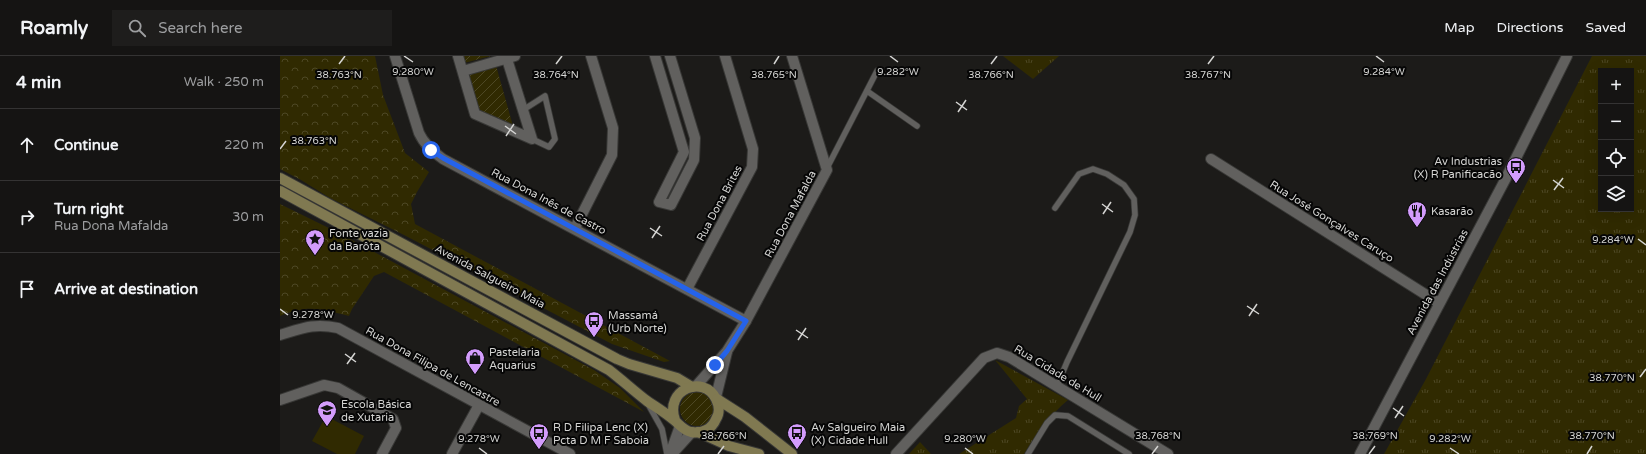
<!DOCTYPE html>
<meta charset="utf-8">
<style>
body{margin:0;font-family:"Varela Round",sans-serif;background:#1e1d1c;color:#f1f3f6}
.controls{position:absolute;right:12px;top:12px;display:grid;overflow:hidden;border-radius:0px;box-shadow:0 4px 16px #0002}
.controls button{width:36px;height:36px;display:grid;place-items:center;padding:0;border:0;border-bottom:1px solid #343333;background:#151413;color:#f1f3f6;font:20px sans-serif}
.stop{position:absolute;width:12px;height:12px;margin:-9px;border:3px solid #2563eb;border-radius:50%;background:#fff}
.stop.end{background:#2563eb;border-color:#fff;box-shadow:0 1px 4px #0008}
.list{margin:0;padding:0;list-style:none}
h2{display:flex;justify-content:space-between;align-items:center;height:52px;margin:0;padding:0 16px;font-size:17px}
h2 small{font-size:13px;font-weight:400;color:#9d9ea0}
.list li{display:grid;grid-template-columns:26px 1fr auto;gap:12px;align-items:center;box-sizing:border-box;height:72px;padding:0 16px;border-top:1px solid #343333}
.list b{display:block;font-size:15px;white-space:nowrap}
.list p{margin:0;font-size:13px;white-space:nowrap;color:#9d9ea0}
.list em{font-size:13px;font-style:normal;color:#9d9ea0}
.icon{flex:none;width:22px;height:22px;fill:none;stroke:currentColor;stroke-width:2;stroke-linecap:round;stroke-linejoin:round}
.map{position:relative;flex:none;width:1366px;height:398px;overflow:hidden}
header{display:flex;align-items:center;gap:24px;box-sizing:border-box;height:56px;padding:0 20px;background:#151413;border-bottom:1px solid #343333}
header strong{font-size:19px}
nav{display:flex;gap:22px;margin-inline-start:auto;font-size:14px}
.search{width:280px;height:36px;background:#1e1d1c;display:flex;align-items:center;gap:10px;box-sizing:border-box;padding:0 14px;border-radius:0px;color:#9d9ea0;font-size:15px}
main{display:flex}
aside{flex:1;background:#151413}
.map>svg:first-child{display:block}
</style>
<header>
<strong>Roamly</strong>
<div class="search"><svg class="icon" aria-label="search" viewBox="0 0 24 24"><circle cx="10" cy="10" r="6"/><path d="M15 15l6 6"/></svg>Search here</div>
<nav><a>Map</a><a>Directions</a><a>Saved</a></nav>
</header>
<main>
<aside>
<h2>4 min<small>Walk · 250 m</small></h2>
<ul class="list">
<li><svg class="icon" aria-label="ahead" viewBox="0 0 24 24"><path d="M12 20V5M6 11l6-6 6 6"/></svg><div><b>Continue</b></div><em>220 m</em></li>
<li><svg class="icon" aria-label="right" viewBox="0 0 24 24"><path d="M7 20v-9h11M14 6l5 5-5 5"/></svg><div><b>Turn right</b><p>Rua Dona Mafalda</p></div><em>30 m</em></li>
<li><svg class="icon" aria-label="arrive" viewBox="0 0 24 24"><path d="M6 21V4h12l-3 4 3 4H6"/></svg><div><b>Arrive at destination</b></div></li>
</ul>
</aside>
<div class="map">
<svg width="1366" height="398" viewBox="0 0 1366 398">
<defs>
<pattern id="grass-tufts" width="24" height="20" patternUnits="userSpaceOnUse"><rect width="24" height="20" fill="#302a01"/><path d="M3 7l-1-3M5 7V3M7 7l1-3M15 17l-1-3M17 17v-4M19 17l1-3" fill="none" stroke="#4d4825"/></pattern>
<pattern id="park-crowns" width="20" height="18" patternUnits="userSpaceOnUse"><rect width="20" height="18" fill="#302a01"/><path d="M2 6a3 3 0 1 1 6 0M12 15a3 3 0 1 1 6 0" fill="none" stroke="#4d4825"/></pattern>
<pattern id="garden-furrows" width="10" height="10" patternUnits="userSpaceOnUse"><rect width="10" height="10" fill="#302a01"/><path d="M-1 1l2-2M0 10L10 0M9 11l2-2" fill="none" stroke="#4d4825"/></pattern>
</defs>
<rect width="100%" height="100%" fill="#1c1b19"/>
<g fill="url(#grass-tufts)" fill-rule="evenodd">
<path d="M723 0H779L753 23Z"/>
<path d="M1312 0H1366V398H1104L1146 323ZM1321 15H1351V153H1321Z"/>
<path d="M715 304 788 344C770 359 756 378 744 398H679L736 362 739 350 747 343Z"/>
<path d="M640 386 651 398H629Z"/>
</g>
<g fill="url(#park-crowns)">
<path d="M0 0H95L103 39 125 97 149 116 137 136 131 148 135 168 390 305 384 306 332 288 124 179 50 142 21 124 0 113Z"/>
<path d="M0 148 57 176 314 314 340 332 364 356 104 216 94 220 72 253 69 260C41 253 28 248 0 260Z"/>
</g>
<g fill="url(#garden-furrows)">
<path d="M182 0H211L184 7Z"/>
<path d="M215 6 233 70 197 54 186 14Z"/>
<circle cx="417" cy="353" r="17"/>
</g>
<path fill="#302a01" d="M46 360 84 380 75 398H57L32 385Z"/>
<g fill="none" stroke-linecap="round" stroke-linejoin="round">
<g stroke="#383836" stroke-width="7">
<g id="lane">
<path d="M587 35 637 70"/>
<path d="M243 54 265 40 275 83 269 91 252 83"/>
<path d="M547 112 597 15"/>
<path d="M775 152 799 118 813 113 827 118 844 129 854 143 855 159 850 176 787 306 777 330"/>
<path d="M368 348 382 373 387 398"/>
<path d="M748 398 767 367 775 359 788 360 849 398"/>
</g>
</g>
<g stroke="#383836" stroke-width="12">
<g id="street">
<path d="M115 0 139 77C144 88 152 95 163 103L466 265"/>
<path d="M178 0 195 58 252 83 226 0"/>
<path d="M375 0 404 96 379 146 391 149 414 104 415 82 390 0"/>
<path d="M183 15 235 0"/>
<path d="M931 103 1159 247"/>
<path d="M295 172 332 99 333 72 311 0"/>
<path d="M407 233 472 111 473 93 445 0"/>
<path d="M0 279C23 272 34 267 58 272L290 398"/>
<path d="M416 330 447 295 466 265 547 114 512 0"/>
<path d="M436 341 447 296"/>
<path d="M0 344 44 329 58 332 113 363 116 372 102 398"/>
<path d="M172 398 199 349"/>
<path d="M390 398 400 370"/>
<path d="M392 398 412 376"/>
<path d="M616 398 704 302 717 297 729 301 888 398"/>
<path d="M1080 398 1225 124 1287 0"/>
</g>
</g>
<g stroke="#383836" stroke-width="12">
<g id="secondary">
<path d="M0 122 337 303 349 308 397 322 412 331"/>
<path d="M0 135 329 314C342 324 354 335 367 345 376 351 386 357 394 364 400 369 403 374 411 376 422 378 432 373 436 363 440 357 439 349 436 343 424 318 384 333 395 364"/>
<path d="M437 343 465 361 512 398"/>
<path d="M418 376 449 390 479 398"/>
</g>
</g>
<use href="#lane" stroke="#61605e" stroke-width="5.5"/>
<use href="#street" stroke="#61605e" stroke-width="10"/>
<use href="#secondary" stroke="#807951" stroke-width="10"/>
</g>
<g fill="none" stroke-linecap="round" stroke-linejoin="round">
<path stroke="#2563eb" stroke-width="5" d="M151 94 163 102 466 265 447 295 435 309"/>
</g>
<path fill="none" stroke="#d5d5d3" stroke-width="1.5" d="M124 0 133 6M610 0 618 6M1096 0 1104 6M59 8 65 0M276 8 282 0M494 8 499 0M711 8 717 0M928 8 934 0M676 46 687 54M678 56 686 44M225 70 236 78M226 80 234 68M0 93 6 85M1273 124 1284 132M1274 134 1283 122M822 148 833 156M823 158 831 146M370 172 382 180M372 182 380 170M1358 183 1366 189M967 250 979 258M0 253 8 259M969 260 977 248M516 274 528 282M518 284 526 272M65 298 76 306M67 308 75 297M1360 321 1366 313M1113 352 1124 360M1115 362 1123 350M199 392 207 398M685 392 693 398M1170 392 1179 398M438 398 444 390M872 398 878 390M1089 398 1095 390M1307 398 1312 390"/>
<defs>
<g id="bus-pin" transform="scale(1)"><path d="M0 17L-7.5 6A9.5 9.5 0 1 1 7.5 6Z" fill="#d39cfc" stroke="#060606"/><path d="M-5-6H5V4H4V6H2V4H-2V6H-4V4H-5ZM-3.5-4V0h7V-4ZM-3.5 1.2v1.5H-2V1.2ZM2 1.2v1.5H3.5V1.2Z" fill="#111"/></g>
<g id="restaurant-pin" transform="scale(1)"><path d="M0 17L-7.5 6A9.5 9.5 0 1 1 7.5 6Z" fill="#d39cfc" stroke="#060606"/><path d="M-5-6h1v4h1v-4h1v4h1v-4h1v5L-1.5 .5V6h-2V.5L-5-1ZM5-6V6H3V1.5H1.5Q1.5-4 5-6Z" fill="#111"/></g>
<g id="sight-pin" transform="scale(1)"><path d="M0 17L-7.5 6A9.5 9.5 0 1 1 7.5 6Z" fill="#d39cfc" stroke="#060606"/><path d="M0-6L1.8-2.2L6-1.7L2.9 1.2L3.7 5.4L0 3.3L-3.7 5.4L-2.9 1.2L-6-1.7L-1.8-2.2Z" fill="#111"/></g>
<g id="shop-pin" transform="scale(1)"><path d="M0 17L-7.5 6A9.5 9.5 0 1 1 7.5 6Z" fill="#d39cfc" stroke="#060606"/><path d="M-5-2.5h2.3a2.7 3.5 0 0 1 5.4 0H5L5.5 6h-11ZM-1.5-2.5h3a1.5 2.3 0 0 0-3 0Z" fill="#111"/></g>
<g id="school-pin" transform="scale(1)"><path d="M0 17L-7.5 6A9.5 9.5 0 1 1 7.5 6Z" fill="#d39cfc" stroke="#060606"/><path d="M0-5L7-2L0 1L-7-2ZM-4 1L0 2.5L4 1V4Q0 6-4 4Z" fill="#111"/></g>
</defs>
<g fill-rule="evenodd">
<use href="#bus-pin" x="1236" y="111"/>
<use href="#restaurant-pin" x="1137" y="155"/>
<use href="#sight-pin" x="35" y="183"/>
<use href="#bus-pin" x="314" y="265"/>
<use href="#shop-pin" x="195" y="302"/>
<use href="#school-pin" x="47" y="354"/>
<use href="#bus-pin" x="259" y="377"/>
<use href="#bus-pin" x="517" y="377"/>
</g>
<g text-anchor="middle" stroke-width="4" stroke-linejoin="round" paint-order="stroke">
<g font-size="11" fill="#d5d5d3" stroke="#060606" text-anchor="start">
<text x="1222" y="109" text-anchor="end">Av Industrias<tspan x="1222" dy="13">(X) R Panificacão</tspan></text>
<text x="1151" y="159">Kasarão</text>
<text x="49" y="181">Fonte vazia<tspan x="49" dy="13">da Barôta</tspan></text>
<text x="328" y="263">Massamá<tspan x="328" dy="13">(Urb Norte)</tspan></text>
<text x="209" y="300">Pastelaria<tspan x="209" dy="13">Aquarius</tspan></text>
<text x="61" y="352">Escola Básica<tspan x="61" dy="13">de Xutaria</tspan></text>
<text x="273" y="375">R D Filipa Lenc (X)<tspan x="273" dy="13">Pcta D M F Saboia</tspan></text>
<text x="531" y="375">Av Salgueiro Maia<tspan x="531" dy="13">(X) Cidade Hull</tspan></text>
</g>
<g font-size="11" fill="#d5d5d3" stroke="#060606">
<text transform="translate(269 145) rotate(28)" y="4">Rua Dona Inês de Castro</text>
<text transform="translate(439 147) rotate(-62)" y="4">Rua Dona Brites</text>
<text transform="translate(510 158) rotate(-62)" y="4">Rua Dona Mafalda</text>
<text transform="translate(1052 165) rotate(32)" y="4">Rua José Gonçalves Caruço</text>
<text transform="translate(210 220) rotate(28)" y="4">Avenida Salgueiro Maia</text>
<text transform="translate(1157 226) rotate(-62)" y="4">Avenida das Indústrias</text>
<text transform="translate(153 310) rotate(29)" y="4">Rua Dona Filipa de Lencastre</text>
<text transform="translate(778 317) rotate(31)" y="4">Rua Cidade de Hull</text>
</g>
</g>
<g font-size="10" text-anchor="middle" fill="#d5d5d3" stroke="#060606" stroke-width="4" stroke-linejoin="round" paint-order="stroke">
<text x="133" y="19">9.280°W</text>
<text x="1104" y="19">9.284°W</text>
<text x="618" y="19">9.282°W</text>
<text x="59" y="22">38.763°N</text>
<text x="276" y="22">38.764°N</text>
<text x="494" y="22">38.765°N</text>
<text x="711" y="22">38.766°N</text>
<text x="928" y="22">38.767°N</text>
<text x="34" y="88">38.763°N</text>
<text x="1333" y="187">9.284°W</text>
<text x="33" y="262">9.278°W</text>
<text x="1332" y="325">38.770°N</text>
<text x="444" y="383">38.766°N</text>
<text x="878" y="383">38.768°N</text>
<text x="1095" y="383">38.769°N</text>
<text x="1312" y="383">38.770°N</text>
<text x="199" y="386">9.278°W</text>
<text x="685" y="386">9.280°W</text>
<text x="1170" y="386">9.282°W</text>
</g>
</svg>
<div class="controls">
<button>+</button>
<button>−</button>
<button><svg class="icon" aria-label="locate" viewBox="0 0 24 24"><circle cx="12" cy="12" r="6"/><path d="M12 2v4M12 18v4M2 12h4M18 12h4"/></svg></button>
<button><svg class="icon" aria-label="layers" viewBox="0 0 24 24"><path d="M12 4l9 5-9 5-9-5zM3 14l9 5 9-5"/></svg></button>
</div>
<div class="stop" style="left:151px;top:94px"></div>
<div class="stop end" style="left:435px;top:309px"></div>
</div>
</main>
